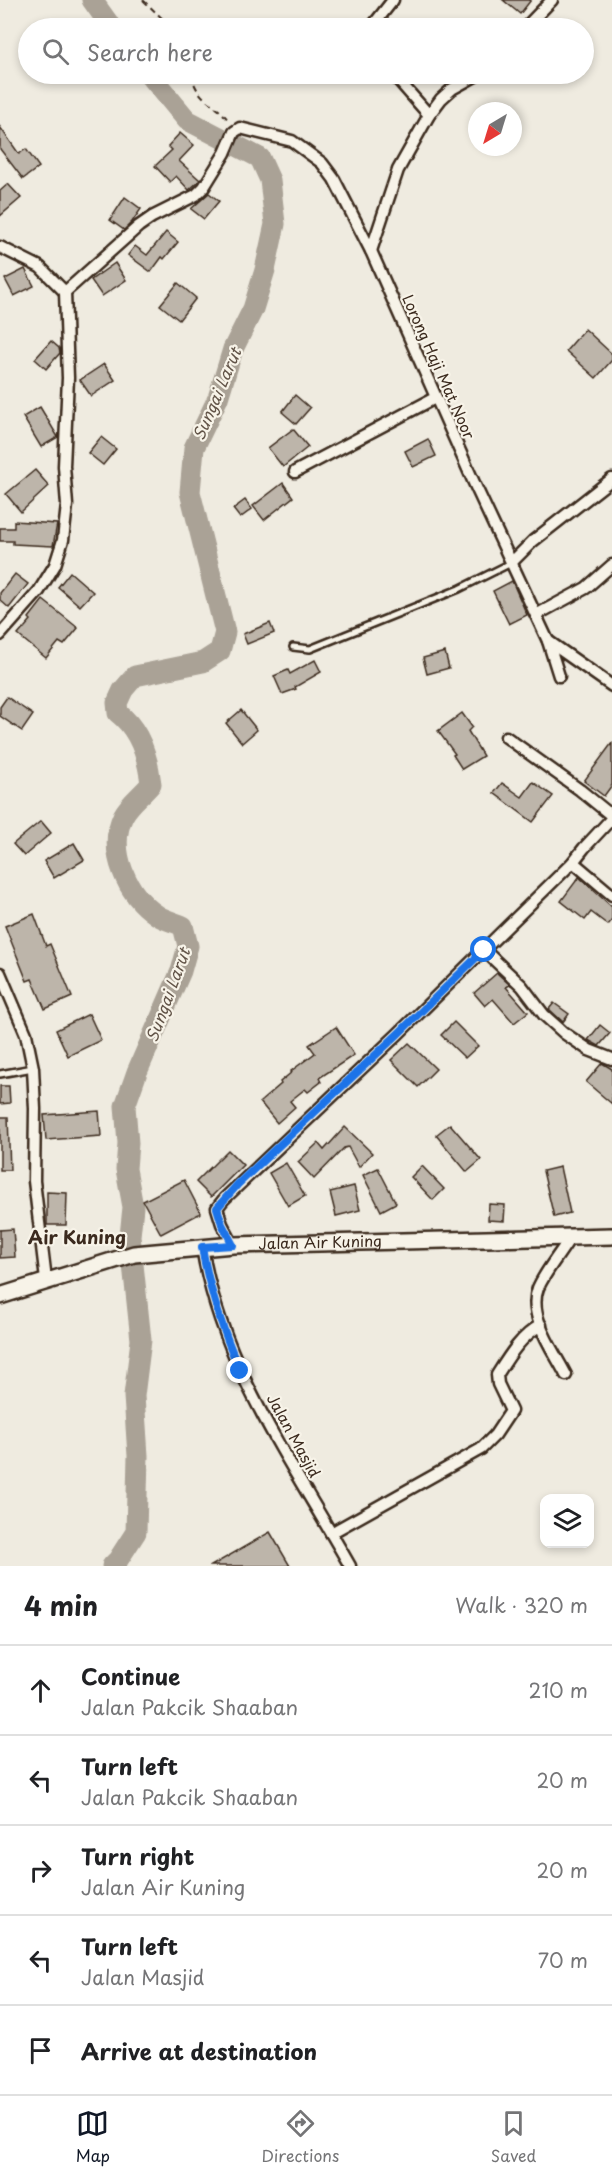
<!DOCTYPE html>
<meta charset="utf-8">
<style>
body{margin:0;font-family:"Playpen Sans",sans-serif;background:#f6f6f6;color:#202124}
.controls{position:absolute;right:18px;bottom:18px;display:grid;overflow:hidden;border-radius:12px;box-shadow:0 3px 9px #0003}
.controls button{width:54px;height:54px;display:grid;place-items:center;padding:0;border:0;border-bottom:2px solid #e0e0e0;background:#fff;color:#202124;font:30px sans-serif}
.compass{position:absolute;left:468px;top:102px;width:54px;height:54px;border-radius:50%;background:#fff;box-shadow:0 3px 9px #0003;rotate:218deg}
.stop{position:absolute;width:18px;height:18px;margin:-14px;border:4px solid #1a73e8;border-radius:50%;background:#fff}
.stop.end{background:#1a73e8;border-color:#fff;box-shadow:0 2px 6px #0008}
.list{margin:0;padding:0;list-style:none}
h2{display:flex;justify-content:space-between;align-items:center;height:78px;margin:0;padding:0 24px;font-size:26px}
h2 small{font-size:20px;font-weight:400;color:#757577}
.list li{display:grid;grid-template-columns:39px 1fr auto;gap:18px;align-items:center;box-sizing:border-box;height:90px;padding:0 24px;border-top:2px solid #e0e0e0}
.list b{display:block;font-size:22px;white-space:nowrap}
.list p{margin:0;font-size:20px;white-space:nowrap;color:#757577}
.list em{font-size:20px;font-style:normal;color:#757577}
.icon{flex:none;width:33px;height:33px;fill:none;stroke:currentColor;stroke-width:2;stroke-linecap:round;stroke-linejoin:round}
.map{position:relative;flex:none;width:612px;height:1566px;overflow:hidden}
.search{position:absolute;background:#fff;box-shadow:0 3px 9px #0003;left:18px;right:18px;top:18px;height:66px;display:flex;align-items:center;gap:15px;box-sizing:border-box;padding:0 21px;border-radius:33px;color:#757577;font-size:22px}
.sheet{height:528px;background:#fff}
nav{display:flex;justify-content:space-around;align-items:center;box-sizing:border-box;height:84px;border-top:2px solid #e0e0e0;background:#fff;font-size:16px;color:#757577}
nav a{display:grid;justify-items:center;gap:3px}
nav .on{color:#111827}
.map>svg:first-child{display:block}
</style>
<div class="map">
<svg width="612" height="1566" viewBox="0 0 612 1566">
<rect width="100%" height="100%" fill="#efebe0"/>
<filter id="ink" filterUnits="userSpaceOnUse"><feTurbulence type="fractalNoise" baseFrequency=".0167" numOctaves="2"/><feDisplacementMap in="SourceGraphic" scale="12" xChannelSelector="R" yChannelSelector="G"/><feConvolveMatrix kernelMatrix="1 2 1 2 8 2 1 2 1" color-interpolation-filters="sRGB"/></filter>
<g filter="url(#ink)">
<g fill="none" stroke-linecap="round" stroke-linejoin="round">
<g stroke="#aaa296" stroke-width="21">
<path d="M92 0 112 28"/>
<path d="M112 1566 118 1560 136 1532 138 1456 134 1396 141 1340 130 1236 133 1207 126 1169 128 1143 125 1106 137 1072 181 971 188 946 183 926C174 922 164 920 157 915 127 895 107 851 123 816 129 804 142 795 151 784 148 757 140 730 118 713L117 703 123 690 135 676 203 662 220 651 225 632 190 492 194 448 218 398 233 349 253 309 265 270 275 224 270 180 260 158 187 120 149 74"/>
</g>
</g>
<g fill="#bdb5aa" stroke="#3b2a1e" stroke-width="1.5">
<path d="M503 0H531L520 14Z"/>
<path d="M0 127 19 154 26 149 39 167 23 179 0 149Z"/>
<path d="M180 133 194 145 179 161 200 180 189 190 176 176 170 182 155 166 172 150 168 146Z"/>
<path d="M8 184 21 198 0 216V191Z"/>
<path d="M209 193 219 201 204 219 191 209Z"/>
<path d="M125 197 141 209 132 222 124 230 110 220Z"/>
<path d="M166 232 178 242 164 259 162 257 151 272 128 255 135 246 147 255Z"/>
<path d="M115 263 126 280 102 296 91 280Z"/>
<path d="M25 269 34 286 14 296 5 279Z"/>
<path d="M178 283 196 298 179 320 160 305Z"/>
<path d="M585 329 612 354V360L596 378 566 351Z"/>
<path d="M51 341 59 348 60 353 46 369 35 359Z"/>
<path d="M104 364 115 380 91 396 80 380Z"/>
<path d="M295 395 310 408 296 424 282 412Z"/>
<path d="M40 407 58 437 41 447 23 417Z"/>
<path d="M293 429 308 447 283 467 268 448Z"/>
<path d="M101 437 116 449 103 465 88 453Z"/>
<path d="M428 439 436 456 413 467 405 451Z"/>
<path d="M35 470 49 486 21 512 6 494Z"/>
<path d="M283 483 293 497 264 520 253 506Z"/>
<path d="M245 500 252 509 240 518 233 509Z"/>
<path d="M14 521 57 524 53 546 13 544V541H0V528H14Z"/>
<path d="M70 572 93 592 80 606 58 587Z"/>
<path d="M15 574 28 584 9 608 0 600V593Z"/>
<path d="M512 581 527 615 509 624 493 591Z"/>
<path d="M43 600 78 628 64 645 59 642 46 658 18 635 31 620 29 618Z"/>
<path d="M270 623 274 633 247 644 243 634Z"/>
<path d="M445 652 449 668 427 674 423 658Z"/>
<path d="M315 660 321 672 295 687 296 689 282 694 274 676 288 670 290 674Z"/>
<path d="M7 697 33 715 22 731 0 716V707Z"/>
<path d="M241 710 257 730 242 743 226 723Z"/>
<path d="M462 713 472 727 468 731 483 756 462 769 453 755 455 754 438 731Z"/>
<path d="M612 743V785L604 796 584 781Z"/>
<path d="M533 782 553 796 533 822 494 793 502 783 522 797Z"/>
<path d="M41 821 51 833 24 856 13 844Z"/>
<path d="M74 843 84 860 54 878 44 861Z"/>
<path d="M579 877 612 907V920L608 925 591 912 585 920 561 901Z"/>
<path d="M34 914 46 946 50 944 72 997 45 1009 32 979 27 981 5 926Z"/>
<path d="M497 973 510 985 506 987 528 1012 514 1023 493 999 485 1006 474 993Z"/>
<path d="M554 1003 569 1014 563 1022 549 1009Z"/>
<path d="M89 1014 101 1040 68 1056 56 1030Z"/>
<path d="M454 1022 478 1046 465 1058 441 1035Z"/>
<path d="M600 1025 610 1033 599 1046 588 1040Z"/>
<path d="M336 1027 354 1055 319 1078 321 1082 308 1092 305 1089 290 1101 295 1107 277 1123 260 1102 281 1084 280 1082 292 1072 291 1071 315 1053 309 1045Z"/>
<path d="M409 1043 436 1069 418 1087 391 1060Z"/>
<path d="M602 1063 612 1069V1104L586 1082Z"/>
<path d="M0 1086H9L10 1103 0 1104Z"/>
<path d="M99 1111 101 1136 46 1140 44 1115Z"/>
<path d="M0 1117H8L10 1170H0Z"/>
<path d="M450 1124 481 1160 467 1172 436 1135Z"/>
<path d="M345 1127 372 1153 359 1167 348 1147 344 1148 314 1179 298 1162 318 1143 324 1150Z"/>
<path d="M228 1150 243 1165 211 1197 196 1182Z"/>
<path d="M286 1163 305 1196 288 1206 269 1173Z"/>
<path d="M422 1166 444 1189 433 1200 411 1177Z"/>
<path d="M560 1167 570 1213 554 1217 543 1171Z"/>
<path d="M378 1168 396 1203 381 1211 363 1175Z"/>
<path d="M184 1180 201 1213 161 1234 143 1201Z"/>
<path d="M354 1186 360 1210 336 1216 330 1192Z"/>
<path d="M47 1192 67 1193 66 1225H47Z"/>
<path d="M489 1204 505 1205 504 1221 488 1220Z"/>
<path d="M13 1229 15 1257 0 1258V1230Z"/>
<path d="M270 1532 290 1566H211Z"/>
</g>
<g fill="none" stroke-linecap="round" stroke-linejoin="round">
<g stroke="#3b2a1e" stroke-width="10">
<g id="lane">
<path d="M293 647 310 649 459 589 511 563"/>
<path d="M0 1074 33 1068"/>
</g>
</g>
<g stroke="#3b2a1e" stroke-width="15">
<g id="street">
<path d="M371 28 393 0"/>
<path d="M525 28 552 0"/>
<path d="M393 74 429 115"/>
<path d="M0 247 40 267 65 292"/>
<path d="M371 251 398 170 429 115 441 99 452 89 479 74"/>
<path d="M295 472 435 398"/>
<path d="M511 563 533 541 612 479"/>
<path d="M536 615 586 588 612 565"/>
<path d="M0 635 39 591 55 565 63 540 67 505 64 466 68 378 65 292 139 226 152 217 196 195 204 187 225 153 234 132 240 128 292 141 322 163 334 179 371 251 475 485 548 641 559 676"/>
<path d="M548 641 612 686"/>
<path d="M506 737 580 790 612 816"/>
<path d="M573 862 612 895"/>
<path d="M484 950 522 986 544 1015 564 1033 589 1050 612 1059"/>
<path d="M0 973 26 1034 33 1068 35 1109 34 1181 46 1280"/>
<path d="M233 1245 222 1224 217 1208 224 1199 398 1034 573 862 584 848 612 818"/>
<path d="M202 1247C221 1366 292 1463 350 1566"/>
<path d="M566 1375C554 1351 527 1316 538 1288 546 1270 561 1253 571 1236"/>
<path d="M331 1533 481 1449 495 1435 511 1411 498 1384 497 1375C509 1356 521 1336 541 1325"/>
</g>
</g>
<g stroke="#3b2a1e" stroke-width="20">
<g id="secondary">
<path id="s1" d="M0 1296 134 1254 233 1245 612 1236"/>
</g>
</g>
<g stroke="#3b2a1e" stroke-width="2" stroke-dasharray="6 4.5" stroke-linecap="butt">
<path d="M143 0 172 28"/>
<path d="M191 74C198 102 213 100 229 121"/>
</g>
<use href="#lane" stroke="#f7f3e8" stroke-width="5"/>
<use href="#street" stroke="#f7f3e8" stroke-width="10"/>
<use href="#secondary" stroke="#f7f3e8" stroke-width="15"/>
</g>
</g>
<g fill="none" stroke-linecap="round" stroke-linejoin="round" filter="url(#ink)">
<path stroke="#1a73e8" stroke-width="8" d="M240 1371C223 1331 209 1290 202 1247L233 1245 222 1224 217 1208 238 1184 398 1034 484 950"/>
</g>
<g text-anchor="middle" stroke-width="4.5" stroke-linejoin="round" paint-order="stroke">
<g font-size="15" fill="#3b2a1e" stroke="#f7f3e8">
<text transform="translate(438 367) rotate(66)" y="5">Lorong Haji Mat Noor</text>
<text dy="5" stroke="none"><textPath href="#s1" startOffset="327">Jalan Air Kuning</textPath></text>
<text transform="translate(293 1436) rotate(61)" y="5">Jalan Masjid</text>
</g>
<g font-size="16" font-style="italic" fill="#625448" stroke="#f7f3e8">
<text transform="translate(217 394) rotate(-67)" y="6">Sungai Larut</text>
<text transform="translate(168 995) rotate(-70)" y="6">Sungai Larut</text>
</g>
<g font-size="18" font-weight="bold" fill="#3b2a1e" stroke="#f7f3e8">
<text x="77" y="1244">Air Kuning</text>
</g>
</g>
</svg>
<div class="controls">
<button><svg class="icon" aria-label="layers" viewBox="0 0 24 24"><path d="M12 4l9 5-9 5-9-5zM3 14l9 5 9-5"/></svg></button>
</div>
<svg class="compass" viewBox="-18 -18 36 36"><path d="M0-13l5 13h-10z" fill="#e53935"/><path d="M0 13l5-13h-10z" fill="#757577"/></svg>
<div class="stop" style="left:484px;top:950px"></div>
<div class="stop end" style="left:240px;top:1371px"></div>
<div class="search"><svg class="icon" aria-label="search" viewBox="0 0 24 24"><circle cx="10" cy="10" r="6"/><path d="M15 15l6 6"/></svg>Search here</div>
</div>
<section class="sheet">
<h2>4 min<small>Walk · 320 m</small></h2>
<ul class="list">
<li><svg class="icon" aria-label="ahead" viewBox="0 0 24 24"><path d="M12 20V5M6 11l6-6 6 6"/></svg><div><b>Continue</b><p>Jalan Pakcik Shaaban</p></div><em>210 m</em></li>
<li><svg class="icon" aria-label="left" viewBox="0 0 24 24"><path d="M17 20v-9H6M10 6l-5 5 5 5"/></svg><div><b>Turn left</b><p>Jalan Pakcik Shaaban</p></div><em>20 m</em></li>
<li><svg class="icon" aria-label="right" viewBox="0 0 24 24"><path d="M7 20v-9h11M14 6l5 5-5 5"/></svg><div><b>Turn right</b><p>Jalan Air Kuning</p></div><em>20 m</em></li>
<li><svg class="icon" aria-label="left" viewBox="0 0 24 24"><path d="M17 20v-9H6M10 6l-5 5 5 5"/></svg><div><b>Turn left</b><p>Jalan Masjid</p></div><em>70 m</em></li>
<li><svg class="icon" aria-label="arrive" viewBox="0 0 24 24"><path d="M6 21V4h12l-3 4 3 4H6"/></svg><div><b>Arrive at destination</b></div></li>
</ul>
</section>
<nav>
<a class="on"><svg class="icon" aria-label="map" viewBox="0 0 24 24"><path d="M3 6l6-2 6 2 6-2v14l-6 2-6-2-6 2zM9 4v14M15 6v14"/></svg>Map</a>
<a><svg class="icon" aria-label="directions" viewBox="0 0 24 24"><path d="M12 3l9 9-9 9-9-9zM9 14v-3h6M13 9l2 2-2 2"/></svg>Directions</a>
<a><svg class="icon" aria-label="saved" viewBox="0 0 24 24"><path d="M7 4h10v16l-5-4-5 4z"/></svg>Saved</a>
</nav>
